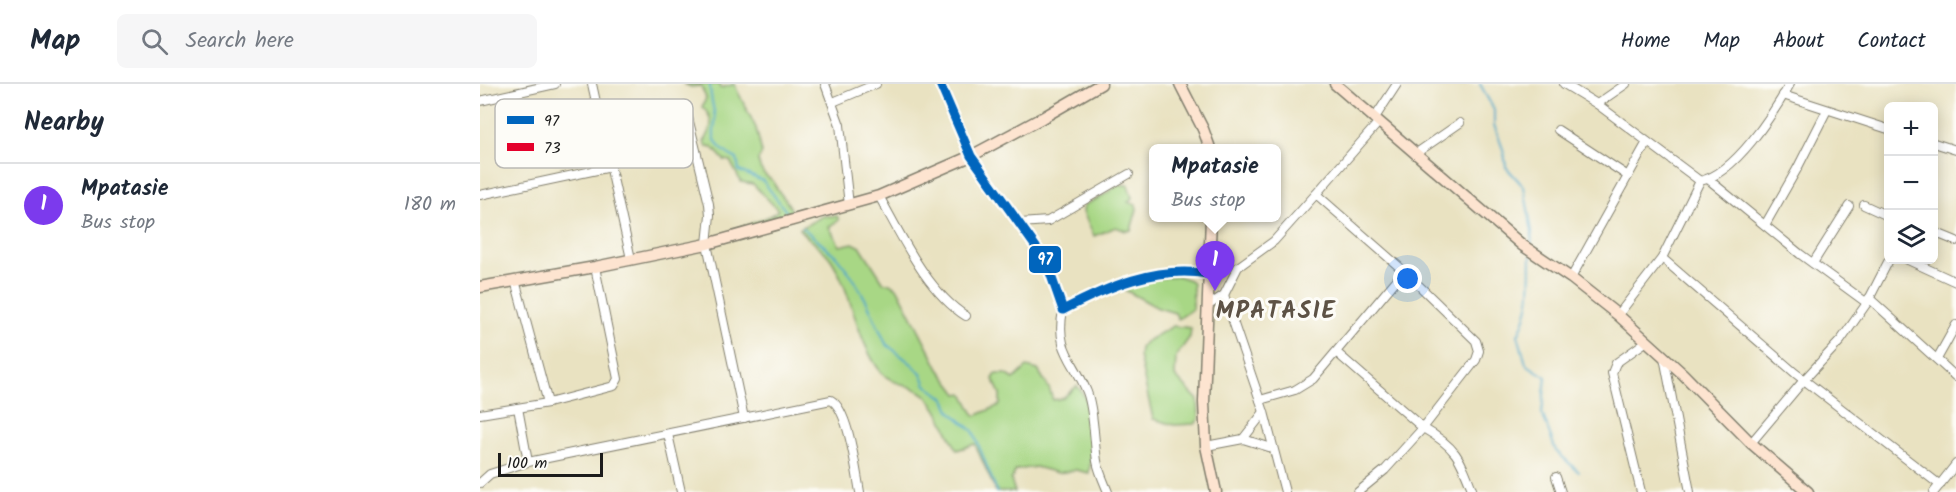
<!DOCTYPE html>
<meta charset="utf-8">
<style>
body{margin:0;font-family:Kalam,sans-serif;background:#f6f6f7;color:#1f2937}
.controls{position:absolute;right:18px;top:18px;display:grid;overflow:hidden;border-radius:9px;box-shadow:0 3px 15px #0003}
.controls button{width:54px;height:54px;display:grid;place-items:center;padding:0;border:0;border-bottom:2px solid #e0e1e3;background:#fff;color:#1f2937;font:30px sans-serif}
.scale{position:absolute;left:18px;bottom:15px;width:105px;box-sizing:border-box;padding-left:6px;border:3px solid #1c1c1c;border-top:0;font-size:16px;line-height:21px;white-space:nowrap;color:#1c1c1c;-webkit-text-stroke:4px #fdfcf7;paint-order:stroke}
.you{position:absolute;left:928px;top:195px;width:21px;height:21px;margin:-15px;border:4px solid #fff;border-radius:50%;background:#1a73e8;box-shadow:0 0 0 9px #1a73e833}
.badge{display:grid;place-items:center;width:39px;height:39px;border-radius:50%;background:#7c3aed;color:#fff;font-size:20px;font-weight:700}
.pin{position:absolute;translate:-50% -50px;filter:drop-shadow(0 2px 3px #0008)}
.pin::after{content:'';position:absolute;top:32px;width:21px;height:18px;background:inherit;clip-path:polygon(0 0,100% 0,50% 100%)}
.popup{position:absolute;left:669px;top:60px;width:132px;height:78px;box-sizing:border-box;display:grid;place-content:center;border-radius:9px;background:#fff;filter:drop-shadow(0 2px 4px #0005);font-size:20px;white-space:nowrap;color:#747a83}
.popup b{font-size:22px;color:#1f2937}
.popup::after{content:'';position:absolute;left:50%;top:100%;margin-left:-12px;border:12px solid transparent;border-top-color:#fff}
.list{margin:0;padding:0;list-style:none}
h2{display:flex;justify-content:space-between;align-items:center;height:78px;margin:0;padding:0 24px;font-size:26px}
h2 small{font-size:20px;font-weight:400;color:#747a83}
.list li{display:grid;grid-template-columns:39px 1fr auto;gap:18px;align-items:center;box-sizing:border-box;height:84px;padding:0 24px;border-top:2px solid #e0e1e3}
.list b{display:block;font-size:22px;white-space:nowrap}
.list p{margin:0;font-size:20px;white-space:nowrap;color:#747a83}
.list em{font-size:20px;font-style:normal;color:#747a83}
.icon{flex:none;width:33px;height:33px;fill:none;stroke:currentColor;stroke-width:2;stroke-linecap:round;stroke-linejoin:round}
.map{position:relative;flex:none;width:1476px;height:408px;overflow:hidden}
header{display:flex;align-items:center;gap:36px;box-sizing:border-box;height:84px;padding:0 30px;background:#fff;border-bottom:2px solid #e0e1e3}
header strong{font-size:28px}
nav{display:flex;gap:33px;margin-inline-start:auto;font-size:21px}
.search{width:420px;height:54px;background:#f6f6f7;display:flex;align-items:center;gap:15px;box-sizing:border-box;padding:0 21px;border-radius:9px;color:#747a83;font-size:22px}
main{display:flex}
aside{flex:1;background:#fff}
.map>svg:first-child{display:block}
</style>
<header>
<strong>Map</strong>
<div class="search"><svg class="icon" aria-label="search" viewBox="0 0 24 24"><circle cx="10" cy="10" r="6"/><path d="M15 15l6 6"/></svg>Search here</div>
<nav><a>Home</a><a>Map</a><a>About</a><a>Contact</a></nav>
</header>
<main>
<aside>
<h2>Nearby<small></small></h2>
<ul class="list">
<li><span class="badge">1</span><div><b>Mpatasie</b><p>Bus stop</p></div><em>180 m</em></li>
</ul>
</aside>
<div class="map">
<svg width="1476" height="408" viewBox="0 0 1476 408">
<rect width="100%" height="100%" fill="#fdfcf7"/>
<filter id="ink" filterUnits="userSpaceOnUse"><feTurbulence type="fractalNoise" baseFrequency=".0167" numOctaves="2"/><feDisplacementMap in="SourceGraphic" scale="12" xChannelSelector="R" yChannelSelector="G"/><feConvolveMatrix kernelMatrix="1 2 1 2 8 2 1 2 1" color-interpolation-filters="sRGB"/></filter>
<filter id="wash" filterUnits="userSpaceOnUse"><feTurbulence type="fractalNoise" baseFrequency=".008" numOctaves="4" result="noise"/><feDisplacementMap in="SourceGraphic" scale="24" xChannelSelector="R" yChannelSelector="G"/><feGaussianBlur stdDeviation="1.35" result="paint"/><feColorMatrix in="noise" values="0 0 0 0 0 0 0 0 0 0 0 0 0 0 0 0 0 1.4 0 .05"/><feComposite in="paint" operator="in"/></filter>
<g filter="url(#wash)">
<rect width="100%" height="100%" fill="#e9e2c1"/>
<g fill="#a8d785" stroke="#627a50" stroke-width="1.5">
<path d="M204 0H239L241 4 254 0 276 44 282 69 278 76C280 87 284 91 293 97 297 109 309 116 312 128L307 133 251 149C265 139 290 136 298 126L273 100 261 98 250 77 244 76 233 64 227 63 224 58C232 46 235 34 222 23L226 14 221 2 211 3Z"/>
<path d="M638 101H648L652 114 648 118 656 121 657 125 651 146 646 147 636 143 614 152 603 128 604 121 621 113Z"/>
<path d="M343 132H357L359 136 349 143 360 162 373 159 381 163 404 199H410L418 205 459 285 478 310 483 309 495 332 520 321V310L513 295 516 290H526L534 295 547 283 558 286 569 304 573 316 583 314 597 302C616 321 613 363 609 389L596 386 578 389 556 383 536 386 531 396 535 408H516L495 360 477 366C468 350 457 317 441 308 427 300 411 300 400 287 376 255 373 211 352 177 344 164 329 157 319 145Z"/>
<path d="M698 192 710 196 713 200V225L698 235 695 229 678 224 645 206 644 200 651 197Z"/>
<path d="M693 242 711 244 710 253 696 272 695 292 718 316 719 335 715 340 694 341 673 335 659 272 660 264 665 258Z"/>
</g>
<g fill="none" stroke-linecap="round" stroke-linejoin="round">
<g stroke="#49a6c8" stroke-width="2">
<path d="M230 0C230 12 233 21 235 33 236 40 233 46 234 52 236 63 248 71 257 75L259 87 283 97 308 130"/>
<path d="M1000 0 1014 26V41L1024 68 1026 83 1044 103 1052 148 1051 163"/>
<path d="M323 144 356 172 372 192 387 218 406 260 433 281 442 291 446 301 465 315 471 328 493 347 517 408"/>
<path d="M1051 172C1050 204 1053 220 1038 251L1046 280 1066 293 1062 329 1076 367 1099 388"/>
</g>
</g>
</g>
<g filter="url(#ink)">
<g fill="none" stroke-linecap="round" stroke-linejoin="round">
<g stroke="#827f6e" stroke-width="10">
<g id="street">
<path d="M112 0 151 175"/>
<path d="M345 0 360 41 369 121"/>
<path d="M460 0 491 72 566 177 583 226C627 203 677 181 728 190"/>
<path d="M1084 0 1117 20 1146 0"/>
<path d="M1303 11 1408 45"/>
<path d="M0 17 75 0"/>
<path d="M353 18 396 0"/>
<path d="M1117 20 1220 97C1255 90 1293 30 1310 0"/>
<path d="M205 21 229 120 230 131 227 160 264 334"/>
<path d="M894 35 917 0"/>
<path d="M1078 46 1148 92"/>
<path d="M1454 59 1476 66"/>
<path d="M935 70 980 39"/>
<path d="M1228 95 1320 170 1387 219"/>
<path d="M836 110 898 39"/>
<path d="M0 111 131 83"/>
<path d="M399 112C421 151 447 208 486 232"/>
<path d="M1384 121 1408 132"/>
<path d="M540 139 568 137 649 90"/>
<path d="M1285 141 1317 85 1347 26"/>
<path d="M1454 148 1476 157"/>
<path d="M1182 174 1315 289 1460 401"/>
<path d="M1428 176 1476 198"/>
<path d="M1333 179 1369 122"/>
<path d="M1091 194 1167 58"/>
<path d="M35 196 68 319 134 302 138 295 115 183"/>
<path d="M744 211 784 328 805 408"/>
<path d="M1389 214 1476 293"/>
<path d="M729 221 744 211 758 183 794 157 836 110 924 187"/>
<path d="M583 226C575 267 594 275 607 308 614 326 614 357 617 377 619 388 624 398 628 408"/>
<path d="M1138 231 1182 174 1220 97"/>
<path d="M1184 273 1210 408"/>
<path d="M1457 275 1476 241"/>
<path d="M780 316 815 306 833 295 924 187 996 257 999 267 996 276 943 344 856 268"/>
<path d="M38 324 48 378"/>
<path d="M0 330 68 319"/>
<path d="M188 350 201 408"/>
<path d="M763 355 784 328"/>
<path d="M1271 359 1324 296 1361 256 1387 219 1409 176"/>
<path d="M726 362 763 355 792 364"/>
<path d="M1076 393 1081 408"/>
<path d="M0 399 10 390 48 378 351 316C369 326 376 388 380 408"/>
<path d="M878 408 905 386 943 344C976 363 980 373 993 408"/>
<path d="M1161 408 1132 289 1136 279 1167 257"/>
<path d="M1454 408 1476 380"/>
</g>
</g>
<g stroke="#827f6e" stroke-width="13">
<g id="secondary">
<path d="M700 0 723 45 730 64"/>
<path d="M855 0 1042 161 1091 194 1138 231 1203 290 1271 359 1328 408"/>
<path d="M731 134 724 318 726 362 736 408"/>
<path d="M0 203 115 183 227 160 399 112 491 72 562 34 621 0"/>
</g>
</g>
<use href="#street" stroke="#fff" stroke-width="8"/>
<use href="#secondary" stroke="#fde4d0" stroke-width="10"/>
<g stroke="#fdfcf7" stroke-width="14">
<path id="bus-1" d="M460 0 491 72 566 177 583 226C627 203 677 181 728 190"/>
</g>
<use href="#bus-1" stroke="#0065bd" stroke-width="9"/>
</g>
</g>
<g text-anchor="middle" stroke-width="6" stroke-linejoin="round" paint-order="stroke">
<g font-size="24" font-weight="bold" letter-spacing="1.5" fill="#5d5245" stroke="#fdfcf7">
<text x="796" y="234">MPATASIE</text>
</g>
</g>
<rect x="15" y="15" width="198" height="69" rx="9" fill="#fdfcf7" stroke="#bab9b5" stroke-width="1.5"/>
<rect x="27" y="32" width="27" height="8" fill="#0065bd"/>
<rect x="27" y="59" width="27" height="8" fill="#e4002b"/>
<g font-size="16" fill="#1c1c1c">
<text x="64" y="42">97</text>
<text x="64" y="69">73</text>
</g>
<rect stroke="#fdfcf7" stroke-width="2" x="548" y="161" width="34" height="29" rx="6" fill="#0065bd"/>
<g font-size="16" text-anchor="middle" font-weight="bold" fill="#fff">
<text x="565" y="181">97</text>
</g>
</svg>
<div class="controls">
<button>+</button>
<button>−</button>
<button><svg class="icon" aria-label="layers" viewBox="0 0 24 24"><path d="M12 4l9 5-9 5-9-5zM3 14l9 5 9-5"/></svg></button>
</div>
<div class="scale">100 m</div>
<div class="you"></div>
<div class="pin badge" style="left:735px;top:207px">1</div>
<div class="popup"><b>Mpatasie</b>Bus stop</div>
</div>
</main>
